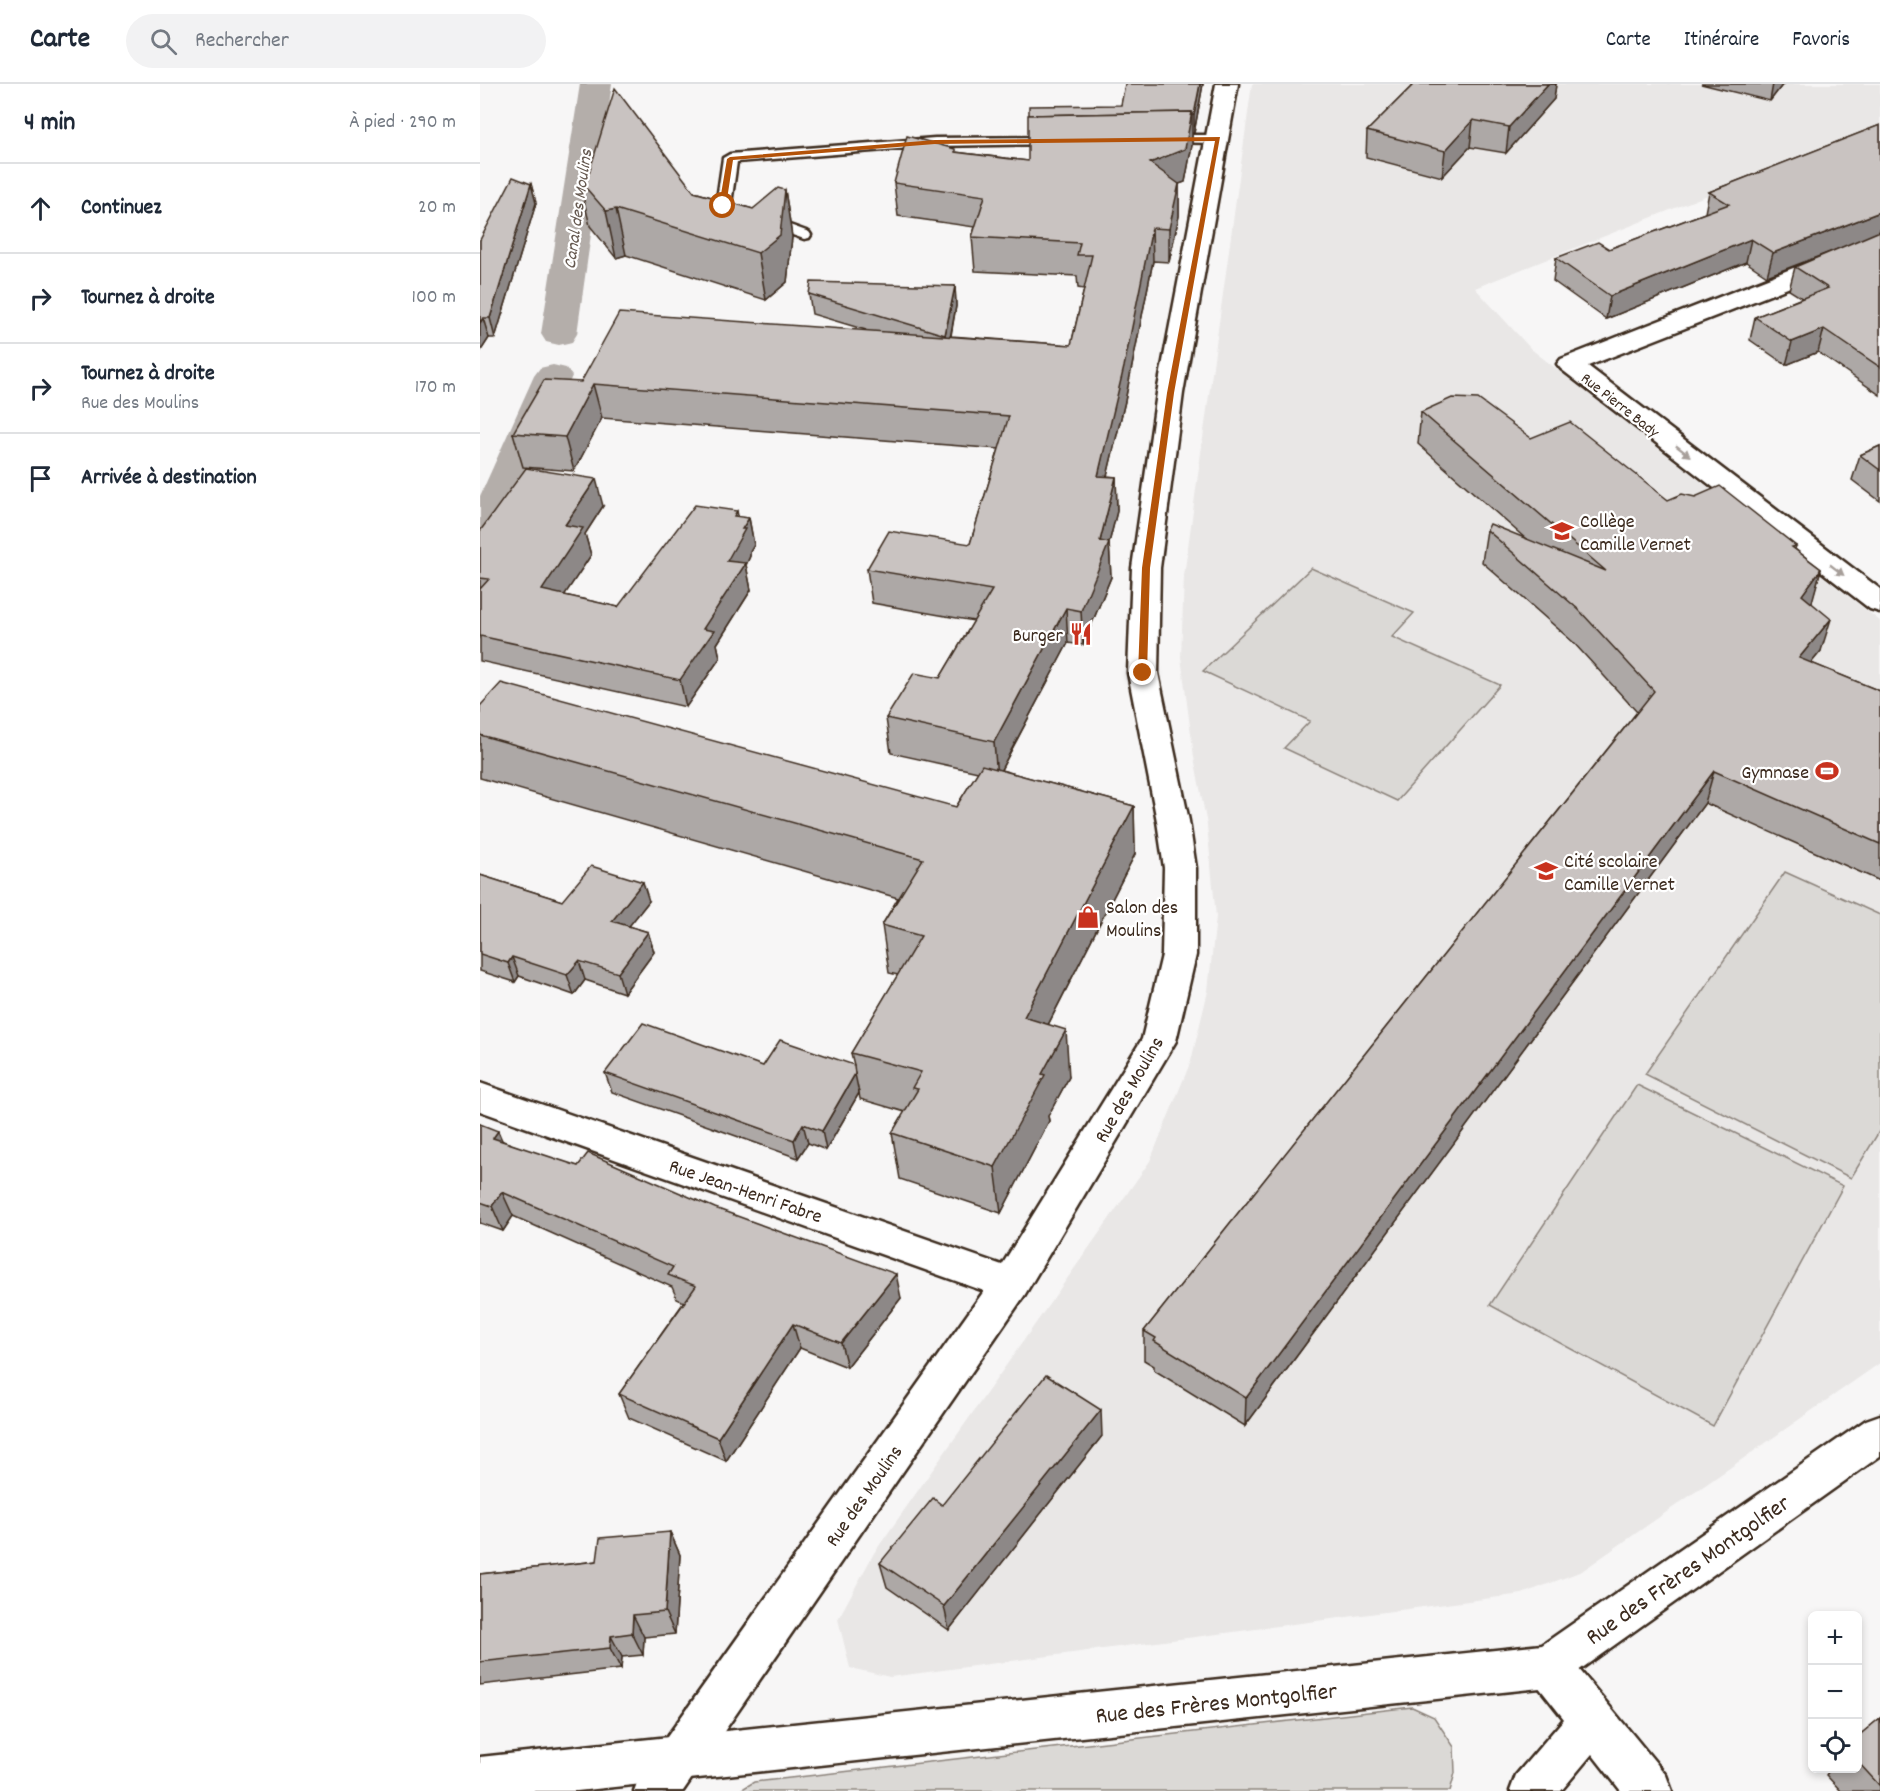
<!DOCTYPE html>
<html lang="fr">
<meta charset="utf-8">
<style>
body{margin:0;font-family:Dekko,sans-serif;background:#f2f2f3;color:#1f2937}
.controls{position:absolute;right:18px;bottom:18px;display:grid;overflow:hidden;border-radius:9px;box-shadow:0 3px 9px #0003}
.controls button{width:54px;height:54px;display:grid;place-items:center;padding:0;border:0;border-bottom:2px solid #e0e1e3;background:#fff;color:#1f2937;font:30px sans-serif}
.stop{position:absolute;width:18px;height:18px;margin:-14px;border:4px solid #b45309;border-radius:50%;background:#fff}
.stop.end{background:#b45309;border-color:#fff;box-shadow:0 2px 6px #0008}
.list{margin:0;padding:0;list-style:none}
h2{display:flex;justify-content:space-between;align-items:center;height:78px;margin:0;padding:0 24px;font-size:26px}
h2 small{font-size:20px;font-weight:400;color:#747a83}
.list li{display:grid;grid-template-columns:39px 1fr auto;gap:18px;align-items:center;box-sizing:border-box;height:90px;padding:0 24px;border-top:2px solid #e0e1e3}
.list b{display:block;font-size:22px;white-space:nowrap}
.list p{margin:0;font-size:20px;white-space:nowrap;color:#747a83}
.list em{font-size:20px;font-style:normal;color:#747a83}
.icon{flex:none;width:33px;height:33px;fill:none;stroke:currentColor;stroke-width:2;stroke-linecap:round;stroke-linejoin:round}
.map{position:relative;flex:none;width:1400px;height:1707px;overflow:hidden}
header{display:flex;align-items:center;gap:36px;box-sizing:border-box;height:84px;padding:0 30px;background:#fff;border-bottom:2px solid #e0e1e3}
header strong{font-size:28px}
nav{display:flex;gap:33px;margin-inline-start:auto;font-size:21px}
.search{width:420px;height:54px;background:#f2f2f3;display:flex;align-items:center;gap:15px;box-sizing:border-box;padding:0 21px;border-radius:33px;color:#747a83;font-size:22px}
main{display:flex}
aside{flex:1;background:#fff}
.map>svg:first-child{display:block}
</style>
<header>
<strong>Carte</strong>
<div class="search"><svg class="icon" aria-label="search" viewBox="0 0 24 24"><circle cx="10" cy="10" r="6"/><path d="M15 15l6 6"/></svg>Rechercher</div>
<nav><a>Carte</a><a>Itinéraire</a><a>Favoris</a></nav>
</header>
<main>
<aside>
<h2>4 min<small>À pied · 290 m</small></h2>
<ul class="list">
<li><svg class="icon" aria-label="ahead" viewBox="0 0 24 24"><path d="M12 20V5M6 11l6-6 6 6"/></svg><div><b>Continuez</b></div><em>20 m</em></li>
<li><svg class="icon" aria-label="right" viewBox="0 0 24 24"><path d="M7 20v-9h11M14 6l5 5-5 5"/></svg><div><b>Tournez à droite</b></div><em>100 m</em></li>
<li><svg class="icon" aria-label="right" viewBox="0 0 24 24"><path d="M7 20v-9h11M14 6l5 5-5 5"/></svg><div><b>Tournez à droite</b><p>Rue des Moulins</p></div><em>170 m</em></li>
<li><svg class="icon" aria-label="arrive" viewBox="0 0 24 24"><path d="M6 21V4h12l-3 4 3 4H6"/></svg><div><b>Arrivée à destination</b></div></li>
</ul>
</aside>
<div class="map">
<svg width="1400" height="1707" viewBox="0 0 1400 1707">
<rect width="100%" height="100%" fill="#f7f6f6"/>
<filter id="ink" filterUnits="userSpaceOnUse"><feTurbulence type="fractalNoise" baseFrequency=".0167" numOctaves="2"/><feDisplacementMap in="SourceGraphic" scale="12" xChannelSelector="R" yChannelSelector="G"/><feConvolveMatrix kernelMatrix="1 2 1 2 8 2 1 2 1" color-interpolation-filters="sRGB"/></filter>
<g filter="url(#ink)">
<path fill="#e9e7e6" d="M772 0H1400V42L995 204 1051 265 1400 537V1279L1102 1487 1042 1510 410 1593 370 1584 358 1535 394 1469 670 1077 711 977 728 907 736 833 727 741 714 673 701 573 704 492Z"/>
<g fill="#dbd9d6" stroke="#8b827a" stroke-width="1.5">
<path d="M831 484 934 529 912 553 1020 601 917 717 804 664 830 637 723 587Z"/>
<path d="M1305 788 1400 831V1046L1371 1094 1165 990Z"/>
<path d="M1157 1001 1363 1102 1233 1342 1010 1221Z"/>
<path d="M932 1623 954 1633 974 1663 975 1689 970 1707H259L274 1698Z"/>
</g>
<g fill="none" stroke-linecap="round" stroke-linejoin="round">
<g fill="#b4aeaa" fill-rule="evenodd">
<path d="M100 0H132L97 250 92 258 79 261 66 258 61 250Z"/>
<path d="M73 281 86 284 92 292 21 458 15 467 0 471V412L54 292 60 284Z"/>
</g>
<g stroke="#3b2a1e" stroke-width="5">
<g id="lane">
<path d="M685 51H738L745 55 738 59 680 58 678 55Z"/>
<path d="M576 53 583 57 581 60 455 62 257 78 251 120 329 148 331 151 329 154 324 155 238 125 236 122 243 74 250 70 455 54Z"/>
</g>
</g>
<g stroke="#3b2a1e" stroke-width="5">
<g id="street">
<path d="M736 0H758L703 309 680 484 678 589 709 737 716 784V871L696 957 544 1212 203 1707H154L160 1691 504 1207 0 1027V999L522 1181 662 955 682 871 684 784 677 737 648 589 652 484 677 309Z"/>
<path d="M1400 150V165L1328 196 1108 282 1400 505V528L1390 525 1081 285 1077 280 1081 275Z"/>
<path d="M1069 1561 1084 1567 1186 1691 1192 1707H1141L1112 1670 1081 1707H1030L1036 1691 1084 1635 1054 1597 1047 1582 1054 1567Z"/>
</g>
</g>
<g stroke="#3b2a1e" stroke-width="5">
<path id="secondary" d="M1400 1331V1372L1084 1597 1069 1603 97 1707H0V1673L1062 1561 1386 1336Z"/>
</g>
<use href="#lane" fill="#fff" fill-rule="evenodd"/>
<use href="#street" fill="#fff" fill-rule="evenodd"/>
<use href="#secondary" fill="#fff" fill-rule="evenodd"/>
</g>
<g fill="#ada8a6" stroke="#3b2a1e" stroke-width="1.5">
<path d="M723 0 714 49H712V61L705 98 699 100V132L689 178 673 177 645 317 627 392 636 393 637 427 629 459 631 493 603 561 588 559 521 686 654 722 655 770 568 941 589 993 568 1032 569 1037 521 1129 420 1095 412 1049 425 1028 380 1015 379 1009 346 1066 328 1059 318 1074 132 1008 125 989 283 982 374 981 371 969 418 891 409 889 402 841 418 814 0 694V622L476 723 498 688 411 669 406 634 460 594 494 537 392 519 387 485 490 460 519 365 122 334 94 387 43 383 33 349 101 298 386 246 332 230 329 210 475 202 476 222 471 252 591 261 604 205 598 204 597 192 495 187 492 153 495 143 418 132 414 99 475 68 548 77 641 21Z"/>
<path d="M934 0H1076L1074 15 1026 69 990 63 962 93 886 73 887 47Z"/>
<path d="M1221 0H1303L1290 17Z"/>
<path d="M1400 41V311L1338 268 1306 281 1270 256 1275 233 1322 214 1309 206 1315 183 1364 162 1287 192 1266 178 1126 235 1073 197 1076 174 1129 165 1225 129 1229 108Z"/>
<path d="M99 96 214 108 273 125 305 106 312 153 307 198 286 216 146 171 136 174 110 142Z"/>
<path d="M51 100 56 119 15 254H9L0 268V156Z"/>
<path d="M941 328 1051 354 1188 416 1316 462 1315 465 1341 485 1331 519 1341 567 1331 579 1400 607V797L1225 719 765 1342 674 1286V1282L664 1276V1247L1157 628 1093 558 1002 478 1007 446 1046 455 938 360Z"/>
<path d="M1400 362V417L1372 396 1380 371Z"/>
<path d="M123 422 105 450 111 471 84 511 138 523 258 433 269 434 274 461 270 468V472L266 481 271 506 237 560 240 574 206 623 0 577V447Z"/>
<path d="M0 791 82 817H169L149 842 168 848 174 868 144 909 105 896 94 911 39 892 35 898 0 887Z"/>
<path d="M0 1040 23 1057 421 1214 367 1283 320 1264 246 1377 149 1334 139 1310 204 1218 197 1215 192 1203 33 1132 23 1147 0 1139Z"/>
<path d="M622 1352 469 1546 407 1503 400 1479 462 1421Z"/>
<path d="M190 1448 200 1471 195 1550 164 1553 163 1571 142 1573 141 1585 0 1601V1490L117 1477Z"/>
<path d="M1400 1634V1707H1361L1346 1691 1351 1684H1377V1653Z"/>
</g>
<g fill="#8d8887" stroke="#3b2a1e" stroke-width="1.5">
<path d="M720 0H723L714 49V31Z"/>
<path d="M1068 0H1076L1074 15 1026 69 1029 43Z"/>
<path d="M1293 0H1303L1290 17Z"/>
<path d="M712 28V61L705 98 699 100V132L689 178V145L670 79Z"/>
<path d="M993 36 990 63 962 93 965 67Z"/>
<path d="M51 100 56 119 15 254 10 234Z"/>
<path d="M305 106 312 153 307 198 286 216 278 169Z"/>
<path d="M136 125 146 171 136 174 126 127Z"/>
<path d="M1400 128V149L1287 192 1293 169Z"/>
<path d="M672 144 673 177 645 317 619 426 618 392Z"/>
<path d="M1271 155 1266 178 1126 235 1130 212Z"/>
<path d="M475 202 476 222 467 271 465 251Z"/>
<path d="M3 234 9 254 0 268V239Z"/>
<path d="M1344 245 1338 268 1306 281 1312 258Z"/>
<path d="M113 300 122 334 94 387 85 353Z"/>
<path d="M636 393 637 427 629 459 631 493 603 561 601 527 620 457Z"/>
<path d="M116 395 123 422 105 450 111 471 70 533 62 506 85 441Z"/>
<path d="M257 427 262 451V445L269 434 274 461 270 468V472L266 481 271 506 237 560 240 574 206 623 200 596 223 545 247 477 254 432Z"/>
<path d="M1341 485 1332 518 1312 543 1322 511Z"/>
<path d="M586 524 588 559 517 693 514 658Z"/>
<path d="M1351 535 1341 567 1309 606 1319 574Z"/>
<path d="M1234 687 1225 719 765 1342 766 1314Z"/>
<path d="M654 722 655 770 548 980 544 933Z"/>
<path d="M163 798 169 817 138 856 132 837Z"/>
<path d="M168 848 174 868 144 909 138 889Z"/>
<path d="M32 873 39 892 35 898 28 879Z"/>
<path d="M99 877 105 896 94 911 87 891Z"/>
<path d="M586 946 589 993 568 1032 569 1037 521 1129 515 1083 562 990Z"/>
<path d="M375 990 379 1009 346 1066 342 1047Z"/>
<path d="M323 1040 328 1059 318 1074 314 1056Z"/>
<path d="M18 1047 29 1072 13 1054Z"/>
<path d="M22 1108 33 1132 23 1147 12 1122Z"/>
<path d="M416 1190 421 1214 367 1283 361 1259Z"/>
<path d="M313 1240 320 1264 246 1377 238 1354Z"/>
<path d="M621 1326 622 1352 469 1546 464 1522Z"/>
<path d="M190 1448 200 1471 195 1550 185 1528Z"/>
<path d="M153 1531 164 1553 163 1571 152 1549Z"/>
<path d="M131 1552 142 1573 141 1585 130 1564Z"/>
</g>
<g fill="#c9c3c1" stroke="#3b2a1e" stroke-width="1.5">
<path d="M645 0H720L714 31H712V28L549 31V22L641 21Z"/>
<path d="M934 0H1068L1029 43 993 36 965 67 887 47Z"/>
<path d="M135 4 214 108 273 125 298 104 305 106 300 151 278 169 136 125 126 127 99 96 108 92Z"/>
<path d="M712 28 705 65 670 79 699 100 689 145 672 144 644 283 618 392 636 393 620 457 629 459 601 527 586 524 514 658 406 634 434 589 460 594 512 506 387 485 409 447 490 460 529 332 113 300 85 353 33 349 64 296 101 298 139 229 591 261 612 171H597L600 159 492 153 505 112 414 99 427 52 475 65V68L548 77V31Z"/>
<path d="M1400 41V128L1293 169 1271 155 1130 212 1076 174 1118 158 1129 165 1249 120 1229 108Z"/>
<path d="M33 93 51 100 10 234H3L0 239V156Z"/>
<path d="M1400 147V283L1344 245 1312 258 1275 233 1348 204 1315 183Z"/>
<path d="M331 198 475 202 465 251 329 210Z"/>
<path d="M972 314 998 315 1051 354 1090 338 1188 416 1202 410 1215 413 1240 402 1316 462 1312 463 1341 485 1322 511 1351 535 1319 574 1400 607V760L1234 687 766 1314 674 1257 676 1254 664 1247 1174 607 1099 526 1007 446 1010 440 1126 487 941 328Z"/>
<path d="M1400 362V386L1380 371Z"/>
<path d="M46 384 116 395 85 441 103 444 62 506 138 523 215 421 257 427 254 432 269 434 262 445H265L247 477 266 479 223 545 234 547 200 596 0 552V505L9 495 0 494V447Z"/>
<path d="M21 599 476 723 502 681 654 722 544 933 586 946 562 990 565 991 515 1083 412 1049 438 1005 432 1004 441 988 371 969 441 852 402 841 443 775 0 651V622Z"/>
<path d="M111 782 163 798 132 837 168 848 138 889 99 877 87 891 32 873 28 879 0 870V791L82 817Z"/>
<path d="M163 939 283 982 300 956 374 981 375 990 342 1047 323 1040 314 1056 125 989Z"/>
<path d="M0 1040 18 1047 13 1054 98 1082 108 1069 235 1124 416 1190 361 1259 313 1240 238 1354 139 1310 216 1202 188 1191 193 1183 22 1108 12 1122 0 1118Z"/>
<path d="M566 1291 621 1326 464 1522 400 1479 453 1414 462 1421Z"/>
<path d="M190 1448 185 1528 153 1531 152 1549 131 1552 130 1564 0 1578V1490L117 1477 120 1454Z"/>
<path d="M1400 1634V1702L1377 1677V1653Z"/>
</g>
<defs><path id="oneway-solid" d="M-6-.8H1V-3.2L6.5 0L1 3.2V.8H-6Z" transform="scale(1.5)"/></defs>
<g fill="#a79f9a">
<use href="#oneway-solid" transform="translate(1203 367) rotate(38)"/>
<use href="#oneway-solid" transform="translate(1357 486) rotate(38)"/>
</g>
</g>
<path fill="#b45309" d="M740 53 694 309 670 484 667 589 663 592 658 589 662 484 687 309 735 57 455 60 253 76 246 122 243 124 239 122 247 75 250 73 455 56Z"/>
<defs>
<g id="school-bare" transform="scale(1.8)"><path d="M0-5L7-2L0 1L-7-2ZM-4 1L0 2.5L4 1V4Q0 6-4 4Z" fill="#c8321e" stroke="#fff" stroke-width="2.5" paint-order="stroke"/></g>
<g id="restaurant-bare" transform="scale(1.8)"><path d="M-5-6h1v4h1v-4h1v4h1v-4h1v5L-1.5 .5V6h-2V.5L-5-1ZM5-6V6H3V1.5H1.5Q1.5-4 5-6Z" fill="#c8321e" stroke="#fff" stroke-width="2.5" paint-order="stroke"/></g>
<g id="stadium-bare" transform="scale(1.8)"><path d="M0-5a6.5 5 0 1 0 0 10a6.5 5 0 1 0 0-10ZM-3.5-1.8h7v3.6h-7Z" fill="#c8321e" stroke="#fff" stroke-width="2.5" paint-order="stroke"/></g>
<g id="shop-bare" transform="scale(1.8)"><path d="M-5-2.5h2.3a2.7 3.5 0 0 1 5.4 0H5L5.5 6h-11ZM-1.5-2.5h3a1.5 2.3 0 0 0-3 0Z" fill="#c8321e" stroke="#fff" stroke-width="2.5" paint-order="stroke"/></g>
</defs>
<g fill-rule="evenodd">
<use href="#school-bare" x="1082" y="447"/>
<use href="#restaurant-bare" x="601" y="550"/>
<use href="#stadium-bare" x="1347" y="687"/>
<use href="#school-bare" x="1066" y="787"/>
<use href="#shop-bare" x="608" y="833"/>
</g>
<g text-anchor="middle" stroke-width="4.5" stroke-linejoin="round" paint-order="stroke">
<g font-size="16" fill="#3b2a1e" stroke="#fff">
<text transform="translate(1141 320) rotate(38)" y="6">Rue Pierre Bady</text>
</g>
<g font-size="18" font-style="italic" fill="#65584f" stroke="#fff">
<text transform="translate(97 125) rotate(-82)" y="6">Canal des Moulins</text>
</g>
<g font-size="20" fill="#3b2a1e" stroke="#fff" text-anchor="start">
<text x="1100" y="443">Collège<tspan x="1100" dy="23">Camille Vernet</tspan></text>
<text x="583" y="557" text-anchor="end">Burger</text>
<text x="1329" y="694" text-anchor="end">Gymnase</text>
<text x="1084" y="783">Cité scolaire<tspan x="1084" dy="23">Camille Vernet</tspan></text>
<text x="626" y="829">Salon des<tspan x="626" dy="23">Moulins</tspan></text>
</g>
<g font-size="20" fill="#3b2a1e" stroke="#fff">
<text transform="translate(648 1005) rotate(-60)" y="7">Rue des Moulins</text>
<text transform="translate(266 1106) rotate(19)" y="7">Rue Jean-Henri Fabre</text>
<text transform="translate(383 1411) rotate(-55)" y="7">Rue des Moulins</text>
</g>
<g font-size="24" fill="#3b2a1e" stroke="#fff">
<text transform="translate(1207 1485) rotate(-35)" y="8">Rue des Frères Montgolfier</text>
<text transform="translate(736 1618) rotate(-6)" y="8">Rue des Frères Montgolfier</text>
</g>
</g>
</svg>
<div class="controls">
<button>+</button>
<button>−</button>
<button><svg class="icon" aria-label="locate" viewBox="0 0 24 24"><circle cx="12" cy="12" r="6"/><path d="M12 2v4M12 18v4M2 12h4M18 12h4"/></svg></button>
</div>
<div class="stop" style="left:243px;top:122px"></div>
<div class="stop end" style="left:663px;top:589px"></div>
</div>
</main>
